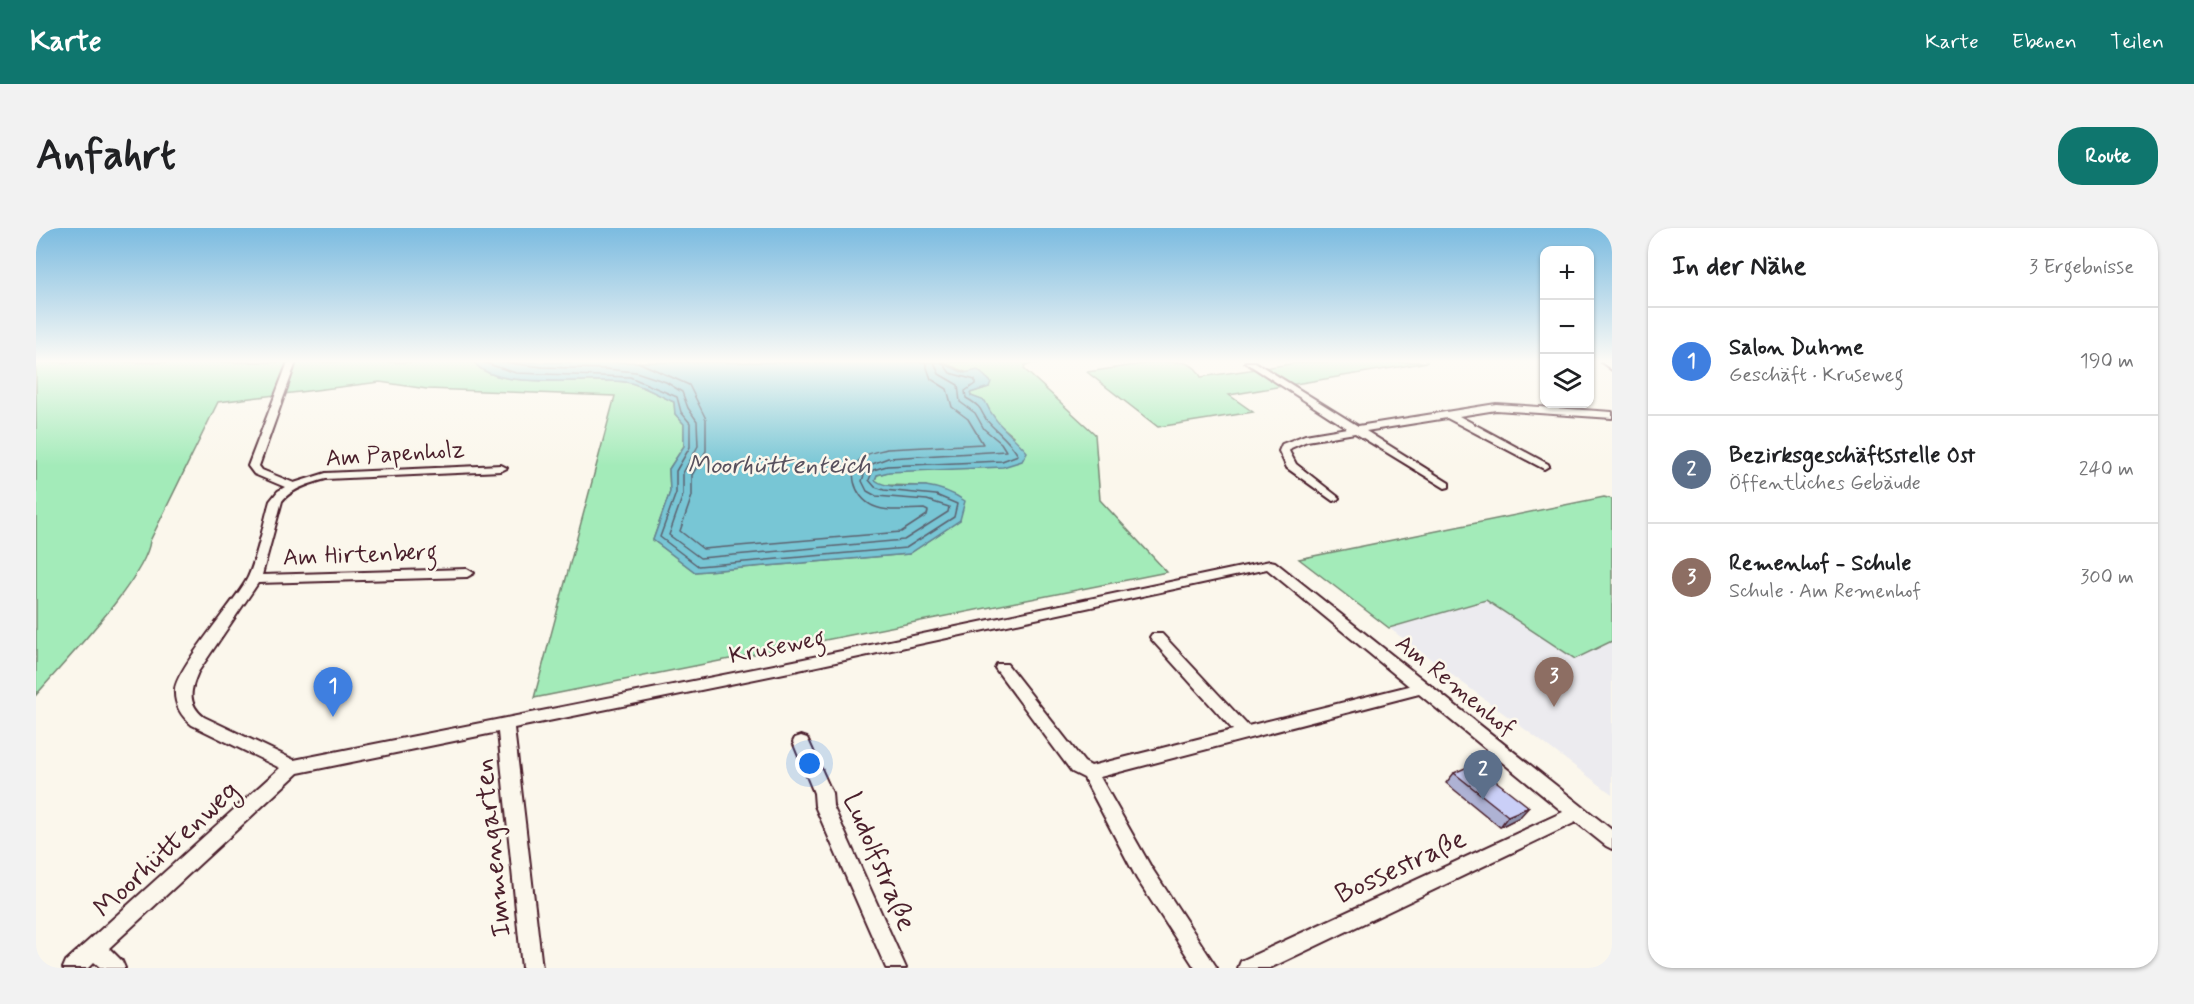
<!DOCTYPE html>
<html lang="de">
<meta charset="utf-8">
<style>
body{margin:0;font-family:Mynerve,sans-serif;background:#f2f2f2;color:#202124}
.controls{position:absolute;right:18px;top:18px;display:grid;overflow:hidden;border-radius:12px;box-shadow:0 2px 4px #0004}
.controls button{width:54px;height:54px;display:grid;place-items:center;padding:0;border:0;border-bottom:2px solid #e0e0e0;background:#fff;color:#202124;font:30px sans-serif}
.you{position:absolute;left:774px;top:536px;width:21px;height:21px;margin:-15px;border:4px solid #fff;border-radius:50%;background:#1a73e8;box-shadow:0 0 0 9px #1a73e833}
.badge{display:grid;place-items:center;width:39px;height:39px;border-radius:50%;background:#0f766e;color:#fff;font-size:20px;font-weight:700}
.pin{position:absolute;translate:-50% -50px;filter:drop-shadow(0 2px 3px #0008)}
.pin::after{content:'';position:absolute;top:32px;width:21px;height:18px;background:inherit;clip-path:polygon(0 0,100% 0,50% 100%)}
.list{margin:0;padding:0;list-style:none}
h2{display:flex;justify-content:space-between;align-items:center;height:78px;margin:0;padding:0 24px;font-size:26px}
h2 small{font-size:20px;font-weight:400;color:#757577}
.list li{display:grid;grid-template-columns:39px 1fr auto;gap:18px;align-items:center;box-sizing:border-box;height:108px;padding:0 24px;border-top:2px solid #e0e0e0}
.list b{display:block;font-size:22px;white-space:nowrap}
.list p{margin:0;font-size:20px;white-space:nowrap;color:#757577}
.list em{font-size:20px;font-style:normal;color:#757577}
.icon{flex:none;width:33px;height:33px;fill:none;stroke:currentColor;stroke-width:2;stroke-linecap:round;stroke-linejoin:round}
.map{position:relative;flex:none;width:1576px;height:740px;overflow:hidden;border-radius:24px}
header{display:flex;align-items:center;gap:36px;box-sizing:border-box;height:84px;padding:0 30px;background:#0f766e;color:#fff}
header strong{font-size:28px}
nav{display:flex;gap:33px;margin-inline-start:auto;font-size:21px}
.intro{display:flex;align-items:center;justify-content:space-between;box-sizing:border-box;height:144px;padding:0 36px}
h1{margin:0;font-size:42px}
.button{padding:15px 27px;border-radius:24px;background:#0f766e;color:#fff;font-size:21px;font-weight:700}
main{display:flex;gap:36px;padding:0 36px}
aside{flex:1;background:#fff;border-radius:24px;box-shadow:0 2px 4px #0004}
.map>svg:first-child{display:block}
</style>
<header>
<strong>Karte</strong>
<nav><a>Karte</a><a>Ebenen</a><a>Teilen</a></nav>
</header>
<div class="intro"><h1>Anfahrt</h1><a class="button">Route</a></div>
<main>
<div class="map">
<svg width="1576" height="740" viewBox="0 0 1576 740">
<rect width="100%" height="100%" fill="#fbf7ec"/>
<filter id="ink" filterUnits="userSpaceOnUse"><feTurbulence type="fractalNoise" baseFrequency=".0167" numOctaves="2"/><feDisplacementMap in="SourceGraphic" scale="12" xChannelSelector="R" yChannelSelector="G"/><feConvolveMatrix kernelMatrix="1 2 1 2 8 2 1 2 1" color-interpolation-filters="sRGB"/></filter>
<g filter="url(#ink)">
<path fill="#ecebef" d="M1450 372 1539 431 1576 413V566L1353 400Z"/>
<g fill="#a3ebb9" stroke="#768572" stroke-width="1.5">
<path d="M0 134H438C459 165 561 147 595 155 610 159 624 168 638 174L639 186 648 196V218L633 241 634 264 617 312 659 344 873 326 924 292 890 258 846 257 839 252 841 247 977 208 958 192 949 174 935 168 934 165 953 159C938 147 923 140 904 134H1006L989 137 988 141 1059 206 1064 272 1131 344 498 470 579 168 391 161 344 154 182 174 114 313C110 350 27 435 0 467Z"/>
<path d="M1120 134C1139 134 1157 130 1165 149L1268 134H1392L1193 167 1217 184 1122 199 1051 144Z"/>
<path d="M1568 269 1576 271V413L1539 431 1450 372 1353 400 1263 331Z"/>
</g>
<path fill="#78c6d5" stroke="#668391" stroke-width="1.5" d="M438 134H904L928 145 942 142 955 154 953 159 934 165 935 168 949 173C959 197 975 205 991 224L986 233 967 239 853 244 841 247 839 252C853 262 873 257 890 258 905 260 916 264 929 273L924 292 873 326 659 344 617 312 634 264 633 241 648 218V196L639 186 638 174C624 168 610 159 595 155 561 147 459 165 438 134Z"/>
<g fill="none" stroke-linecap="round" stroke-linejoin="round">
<g stroke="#5c626f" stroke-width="1.5">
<path d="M446 134 480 145 594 149 641 169 645 184 654 195V219L640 243V265L624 309 662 338 870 320 918 289 921 276 900 267 848 262 839 259 833 252 837 242 851 238 966 233 982 227C974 214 966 208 956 198 942 186 952 182 930 170L929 163 939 156V152L914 145 906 134"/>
<path d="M466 134 507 139 570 141 600 144 630 154 646 164 652 180 661 193 662 218 647 245V267L633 307 664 330 868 312 912 284 913 279 891 272 840 268 831 263 826 253 831 238 852 230 970 223 965 215 948 201 939 185 924 174 922 157 903 146 898 134"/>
<path d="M602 134 653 157 670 191V223L656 247V268L644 303 667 321 865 304 891 287 892 283 888 281C872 281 852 285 837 278 818 269 809 241 828 228 835 224 844 223 851 221L947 216 932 191 916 179 911 161 895 151 889 134"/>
</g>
<g stroke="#4a1f2b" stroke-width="4">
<g id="minor">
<path d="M252 134H260L223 238 226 242 258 255 290 245 465 237 471 240 465 243 290 251C275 255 255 261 246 273L226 347 431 341 438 345 431 349 222 355 162 444C154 462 151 476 168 489L258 532 758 433 1234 333 1239 334 1576 602V621L1570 618 1540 594 1234 740H1202L1205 733 1527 584 1383 466 1064 549 1115 639 1181 740H1159L1101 651 1048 550 1036 544 959 440 961 436H971L1048 534 1055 538 1197 502 1116 412 1114 409 1116 406H1126L1212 498 1373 458 1231 341 758 443 478 500 506 740H486L462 504 262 545 73 720 86 733 89 740H65L58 734 52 740H27L30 733 244 540 156 497C145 488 138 477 139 461 142 439 196 377 210 353 220 336 228 293 234 273L242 263 249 259 218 246 212 238Z"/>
<path d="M1209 134H1219L1322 198 1460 176 1576 184V190L1460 182 1423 188 1512 236 1513 238 1508 241 1411 190 1330 203 1413 255V259L1409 260 1319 205 1271 213 1255 220 1253 223 1260 236 1301 268 1303 270 1301 272 1297 273 1251 240 1243 223 1246 216 1269 207 1311 200Z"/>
<path d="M1565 134H1575L1576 142Z"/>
<path d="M765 508 771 510 773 514 796 565 797 578 870 740H850L779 578 778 565 757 514 759 510Z"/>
</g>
</g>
<use href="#minor" fill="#fbf7ec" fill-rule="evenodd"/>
</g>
<path fill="#aeb2d4" stroke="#4a1f2b" stroke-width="1.5" d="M1418 545 1484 589 1464 599 1410 555Z"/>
<path fill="#8d91ad" stroke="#4a1f2b" stroke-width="1.5" d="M1493 579 1484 589 1464 599 1472 588Z"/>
<path fill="#cacff7" stroke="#4a1f2b" stroke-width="1.5" d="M1438 536 1493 579 1472 588 1418 545Z"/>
</g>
<linearGradient id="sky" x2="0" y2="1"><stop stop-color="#7bbbe0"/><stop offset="0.56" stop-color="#fdfbf6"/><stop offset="1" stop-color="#fdfbf6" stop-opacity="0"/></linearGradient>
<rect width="1576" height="238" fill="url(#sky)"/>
<g text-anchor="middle" stroke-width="5" stroke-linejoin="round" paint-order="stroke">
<g font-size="24" fill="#4a1f2b" stroke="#fbf7ec">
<text transform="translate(359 225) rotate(-4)" y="8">Am Papenholz</text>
<text transform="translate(324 326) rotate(-2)" y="8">Am Hirtenberg</text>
<text transform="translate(741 418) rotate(-11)" y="8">Kruseweg</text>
<text transform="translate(1420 457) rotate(39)" y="8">Am Remenhof</text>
</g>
<g font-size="26" font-style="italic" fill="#58515e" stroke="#fbf7ec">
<text x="743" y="245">Moorhüttenteich</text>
</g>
<g font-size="28" fill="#4a1f2b" stroke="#fbf7ec">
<text transform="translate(129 620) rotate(-43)" y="10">Moorhüttenweg</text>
<text transform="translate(455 620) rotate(-96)" y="10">Immengarten</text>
<text transform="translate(845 633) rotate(67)" y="10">Ludolfstraße</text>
<text transform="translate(1364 637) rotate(-25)" y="10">Bossestraße</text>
</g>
</g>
</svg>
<div class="controls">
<button>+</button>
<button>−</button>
<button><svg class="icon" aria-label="layers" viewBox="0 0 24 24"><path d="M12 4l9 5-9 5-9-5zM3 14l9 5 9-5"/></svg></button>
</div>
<div class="you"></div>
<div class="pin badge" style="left:297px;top:489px;background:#3f7fe0">1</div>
<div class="pin badge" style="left:1447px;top:572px;background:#5c6f8a">2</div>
<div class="pin badge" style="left:1518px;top:479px;background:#8d6e63">3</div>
</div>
<aside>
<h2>In der Nähe<small>3 Ergebnisse</small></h2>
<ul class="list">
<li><span class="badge" style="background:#3f7fe0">1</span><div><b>Salon Duhme</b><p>Geschäft · Kruseweg</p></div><em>190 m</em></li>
<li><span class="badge" style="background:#5c6f8a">2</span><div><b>Bezirksgeschäftsstelle Ost</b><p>Öffentliches Gebäude</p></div><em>240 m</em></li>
<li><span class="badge" style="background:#8d6e63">3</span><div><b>Remenhof - Schule</b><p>Schule · Am Remenhof</p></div><em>300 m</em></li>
</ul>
</aside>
</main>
